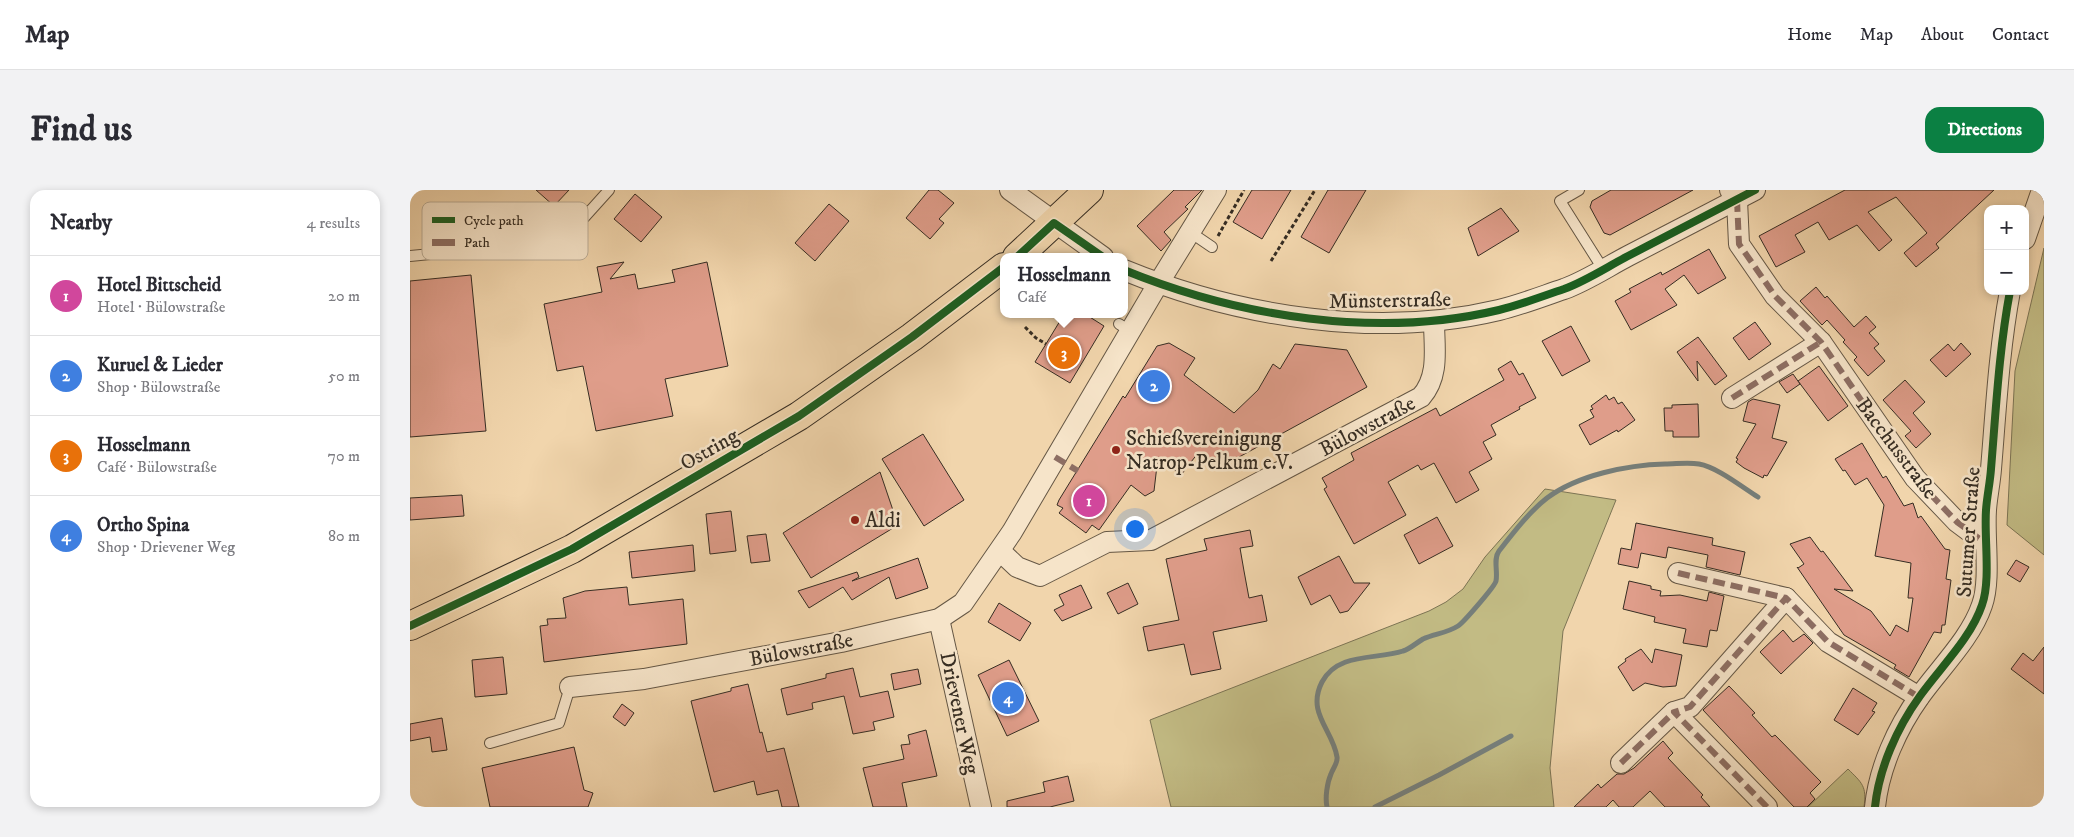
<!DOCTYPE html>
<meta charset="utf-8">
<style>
body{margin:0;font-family:"IM FELL DW Pica",serif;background:#f2f2f3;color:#2b2b33}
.controls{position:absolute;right:15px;top:15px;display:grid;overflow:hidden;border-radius:10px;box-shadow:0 2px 8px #0003}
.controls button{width:45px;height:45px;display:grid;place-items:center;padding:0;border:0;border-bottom:1px solid #e1e1e2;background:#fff;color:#2b2b33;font:25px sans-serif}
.you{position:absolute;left:724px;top:338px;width:18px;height:18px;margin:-12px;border:4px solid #fff;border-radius:50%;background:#1a73e8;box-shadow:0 0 0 8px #1a73e833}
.badge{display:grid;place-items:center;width:32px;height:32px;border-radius:50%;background:#0b8043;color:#fff;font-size:16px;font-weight:700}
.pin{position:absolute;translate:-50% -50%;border:2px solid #fff;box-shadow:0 1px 5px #0006}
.popup{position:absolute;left:590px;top:63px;width:128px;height:65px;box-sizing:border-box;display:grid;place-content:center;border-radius:10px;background:#fff;filter:drop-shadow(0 1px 4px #0005);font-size:16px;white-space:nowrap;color:#7c7c81}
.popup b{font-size:19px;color:#2b2b33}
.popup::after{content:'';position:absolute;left:50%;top:100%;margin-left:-10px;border:10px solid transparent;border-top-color:#fff}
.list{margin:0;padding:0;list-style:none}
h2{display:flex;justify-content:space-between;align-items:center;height:65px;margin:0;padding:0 20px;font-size:21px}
h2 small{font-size:16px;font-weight:400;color:#7c7c81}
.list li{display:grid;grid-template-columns:32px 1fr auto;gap:15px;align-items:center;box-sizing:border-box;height:80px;padding:0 20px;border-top:1px solid #e1e1e2}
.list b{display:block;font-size:19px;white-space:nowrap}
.list p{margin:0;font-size:16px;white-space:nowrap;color:#7c7c81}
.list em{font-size:16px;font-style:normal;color:#7c7c81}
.map{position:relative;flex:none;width:1634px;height:617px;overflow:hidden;border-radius:15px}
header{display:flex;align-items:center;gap:30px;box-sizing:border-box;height:70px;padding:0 25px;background:#fff;border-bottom:1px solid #e1e1e2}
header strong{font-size:24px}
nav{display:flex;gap:28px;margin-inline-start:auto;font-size:18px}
.intro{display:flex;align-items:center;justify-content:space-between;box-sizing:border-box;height:120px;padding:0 30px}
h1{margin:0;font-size:35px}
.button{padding:12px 22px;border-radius:15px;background:#0b8043;color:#fff;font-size:18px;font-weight:700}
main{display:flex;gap:30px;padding:0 30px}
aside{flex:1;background:#fff;border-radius:15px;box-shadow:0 2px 8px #0003}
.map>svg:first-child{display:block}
</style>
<header>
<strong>Map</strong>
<nav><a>Home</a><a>Map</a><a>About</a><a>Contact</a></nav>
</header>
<div class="intro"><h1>Find us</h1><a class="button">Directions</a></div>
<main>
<aside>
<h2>Nearby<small>4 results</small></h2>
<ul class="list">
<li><span class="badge" style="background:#d1479c">1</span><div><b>Hotel Bittscheid</b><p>Hotel · Bülowstraße</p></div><em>20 m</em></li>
<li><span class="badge" style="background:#3f7fe0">2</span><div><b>Kuruel &amp; Lieder</b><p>Shop · Bülowstraße</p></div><em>50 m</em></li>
<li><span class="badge" style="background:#e8710a">3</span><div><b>Hosselmann</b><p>Café · Bülowstraße</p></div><em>70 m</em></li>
<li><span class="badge" style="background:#3f7fe0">4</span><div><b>Ortho Spina</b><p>Shop · Drievener Weg</p></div><em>80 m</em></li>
</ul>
</aside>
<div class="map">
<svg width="1634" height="617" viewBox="0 0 1634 617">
<rect width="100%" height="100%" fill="#f1d5ac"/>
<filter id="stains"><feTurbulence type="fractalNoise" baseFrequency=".004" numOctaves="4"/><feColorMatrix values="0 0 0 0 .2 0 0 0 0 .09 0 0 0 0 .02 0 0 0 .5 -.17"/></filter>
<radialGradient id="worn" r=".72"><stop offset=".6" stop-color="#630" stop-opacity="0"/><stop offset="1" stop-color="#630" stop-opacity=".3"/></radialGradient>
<g fill="#c2bb84" stroke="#7c7454">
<path d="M1634 58V365L1597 335 1605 181Z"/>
<path d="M1135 299 1206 310 1153 441 1140 578 1144 617H761L740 530 1019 421 1036 412 1053 399 1075 367Z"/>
<path d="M1438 579C1452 593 1457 596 1454 617H1398Z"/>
</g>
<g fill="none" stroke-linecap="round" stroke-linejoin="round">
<g stroke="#767f7b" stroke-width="5">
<path d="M917 617C915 608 917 593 921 584 923 578 928 573 927 567 923 540 896 523 912 492 928 462 966 470 993 461 1000 459 1006 453 1013 449 1024 444 1037 443 1048 436 1054 432 1085 396 1086 391 1088 381 1083 369 1089 361 1103 343 1119 322 1137 308 1168 285 1217 275 1255 274 1266 274 1278 272 1289 274 1307 277 1332 297 1348 307"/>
<path d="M965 617 1029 585 1101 546"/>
</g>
</g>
<g fill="#df9d8a" stroke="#362d23">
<path d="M126 0H159L144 16Z"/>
<path d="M519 0H528L544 13 529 29 534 33 520 49 496 28Z"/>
<path d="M764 0H792L775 17 778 19 754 42 761 50 751 61 727 36Z"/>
<path d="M842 0H881L852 49 823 32Z"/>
<path d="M918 0H956L919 63 891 47Z"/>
<path d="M1201 0H1283L1200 45 1194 43 1180 17 1182 11Z"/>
<path d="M1435 0H1584L1526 54 1529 58 1506 77 1494 63 1517 43 1486 7 1458 22 1482 50 1469 61 1447 35 1419 50 1408 32 1385 45 1395 62 1366 77 1349 46Z"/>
<path d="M225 4 252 27 231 52 204 29Z"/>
<path d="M419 14 439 31 405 71 385 53Z"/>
<path d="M1091 18 1109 41 1068 66 1058 38Z"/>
<path d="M1299 59 1316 88 1288 104 1274 85 1255 99 1267 115 1221 140 1205 111 1221 102 1219 99 1251 82 1252 85Z"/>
<path d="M214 72 200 89 225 84 228 99 265 92 262 80 297 72 318 176 255 189 263 226 186 241 173 176 147 181 134 114 192 102 187 77Z"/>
<path d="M61 85 76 241 0 247V91Z"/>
<path d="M1406 97 1415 108 1417 106 1444 137 1456 126 1466 137 1459 143 1469 154 1464 158 1475 171 1458 186 1444 170 1447 167 1433 152 1435 150 1417 130 1412 135 1390 111Z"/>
<path d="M661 124H675L694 136 660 193 625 172 653 126Z"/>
<path d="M1345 132 1361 154 1339 170 1323 148Z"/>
<path d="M1161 136 1180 171 1152 186 1132 151Z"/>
<path d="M1288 147 1317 186 1305 195 1287 171 1288 191 1267 162Z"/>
<path d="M759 153 785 168 774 185 824 223 848 200 863 174 870 179 885 154 937 160 957 197 809 278 788 263 771 285 748 267 744 301 735 306 721 295 689 340 682 335 676 343 649 323 653 318 647 315 649 310 713 206 715 208 747 156Z"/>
<path d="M1551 153 1561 164 1536 187 1520 170 1538 154 1544 161Z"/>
<path d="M1101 171 1109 185 1113 183 1126 208 1109 217 1110 219 1081 235 1086 245 1073 252 1082 269 1059 282 1069 300 1046 313 1024 273 1011 280 1008 275 978 292 996 325 944 354 914 299 917 297 912 288 944 270 941 263 1026 218 1030 226 1094 190 1088 179Z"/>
<path d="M1409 176 1438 216 1418 231 1388 191Z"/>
<path d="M1383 184 1390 194 1377 203 1369 192Z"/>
<path d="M1495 190 1515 212 1503 223 1521 244 1506 258 1495 246 1501 241 1473 210Z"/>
<path d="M1196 205 1199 210 1204 207 1208 214 1212 212 1225 230 1208 242 1207 240 1180 255 1169 235 1184 227 1180 220 1183 219 1181 216Z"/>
<path d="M1343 209 1370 215 1362 248 1377 252 1357 286 1354 285 1353 288 1334 278 1326 272 1328 269 1326 268 1346 234 1333 231 1338 212Z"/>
<path d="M1288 214 1289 247H1263V241H1255L1254 218H1262V215Z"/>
<path d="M513 244 554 310 514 336 472 269Z"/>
<path d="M1452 253 1473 288 1476 286 1494 316 1503 313 1508 328 1511 326 1535 359 1540 360 1536 389 1541 390 1535 435H1532L1531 443 1524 442 1499 487 1484 478 1486 475 1434 445 1387 377 1388 378 1394 374 1380 354 1400 347 1411 362 1413 361 1443 401 1424 399 1461 421 1480 446 1486 435 1498 442 1503 408H1498L1501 373 1465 366 1474 315 1457 288 1445 295 1435 280 1433 281 1425 269Z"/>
<path d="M470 282 488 335 401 388 373 343Z"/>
<path d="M52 305 54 326 0 330V308Z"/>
<path d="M321 321 326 361 300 364 296 324Z"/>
<path d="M1027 327 1043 356 1009 374 994 345Z"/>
<path d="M1226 333 1303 348 1302 355 1335 362 1330 385 1296 377 1298 365 1258 357 1256 368 1231 363 1228 378 1208 374 1211 358 1221 360Z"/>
<path d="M840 340 843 356 830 358 834 381 839 408 852 405 857 431 803 442 811 479 781 485 774 454 738 461 733 437 769 430 756 369 797 360 794 349Z"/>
<path d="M356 344 360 371 341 373 337 346Z"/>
<path d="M283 355 285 381 222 388 219 362Z"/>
<path d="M929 366 944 393H960L938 421 930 423 920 405 901 415 888 387Z"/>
<path d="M508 368 518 398 486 409 479 387 442 410 433 397 399 418 388 401 447 382 449 387 442 391Z"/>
<path d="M1606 370 1619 377 1610 392 1597 384Z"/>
<path d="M1219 391 1241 396V399L1251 401 1250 406 1270 405 1297 411 1299 402 1314 406 1307 441 1300 440 1297 457 1273 453 1276 439 1244 432 1245 427 1213 419Z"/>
<path d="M718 393 728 414 708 424 697 403Z"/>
<path d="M671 395 682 418 652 431 644 420 654 415 649 405Z"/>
<path d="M217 397 219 415 273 409 277 454 134 472 130 436 138 435 137 429 156 428 153 408 175 401Z"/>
<path d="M589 413 621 433 610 451 578 432Z"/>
<path d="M1373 440 1383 452 1394 444 1403 453 1371 484 1350 462Z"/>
<path d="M1634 457V504L1601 479 1613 463 1623 471Z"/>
<path d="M1231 459 1242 473 1245 459 1272 465 1266 496 1253 497 1235 493 1223 501 1208 477 1216 471 1215 469Z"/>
<path d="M93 467 97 504 65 507 62 470Z"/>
<path d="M599 470 629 531 597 546 568 485Z"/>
<path d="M443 478 450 507 478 501 484 527 463 532 465 540 443 544 434 506 402 513 403 519 377 525 371 499 416 488V484Z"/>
<path d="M508 479 511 494 484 500 481 484Z"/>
<path d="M338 494 350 543 352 542 357 562 374 558 389 617H372L368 600 347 605 344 591 304 602 281 511 321 501V498Z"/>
<path d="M1319 496 1345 523 1342 525 1362 547 1365 545 1411 592 1400 603 1405 609 1397 617H1384L1293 520Z"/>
<path d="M1443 498 1467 513 1462 521 1465 522 1448 545 1424 530Z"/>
<path d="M212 514 224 523 215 536 203 527Z"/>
<path d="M32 528 37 560 22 562 20 547 0 551V534Z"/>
<path d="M516 540 527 586 492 593 497 617H463L453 578 494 569 491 555 500 554 498 545Z"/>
<path d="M1253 551 1263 563 1258 568 1293 605 1291 607 1300 617H1255L1240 601 1223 617H1209L1203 610 1196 617H1164L1188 594 1191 598 1207 584H1214L1224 578Z"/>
<path d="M164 557 174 600 183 603 178 617H80L72 578Z"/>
<path d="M658 586 664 611 640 617H597V611L635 602 633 592Z"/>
</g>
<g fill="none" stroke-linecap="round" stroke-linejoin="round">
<g stroke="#655745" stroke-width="12">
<g id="service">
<path d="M1169 0 1150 11 1193 79"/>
<path d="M780 42 802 57"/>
<path d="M0 66 153 51 199 0"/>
<path d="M709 134 720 141"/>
<path d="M80 553 149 533 160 497"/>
</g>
</g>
<g stroke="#655745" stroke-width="22">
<g id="minor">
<path d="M600 0 693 67"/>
<path d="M1320 0 1327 10 1329 54 1365 106 1411 152 1505 288 1547 332 1575 353"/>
<path d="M1615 49 1632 0"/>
<path d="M714 80C829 127 967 149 1089 120 1110 115 1133 106 1154 99 1176 91 1197 77 1218 66 1260 44 1303 22 1345 0"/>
<path d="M1322 208 1411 152"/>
<path d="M590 361 607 377 630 386 697 352 741 350 1011 207C1030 186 1024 157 1024 131"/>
<path d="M1268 383 1376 408"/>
<path d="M529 429 571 617"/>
<path d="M160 497 234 489 431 452 529 429 553 413 602 342 748 94 806 0"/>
<path d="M1211 573 1264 522"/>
<path d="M1357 617 1264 522 1280 517 1376 408 1418 452 1509 507"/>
<path d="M1465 617C1469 578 1487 538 1510 506 1530 478 1561 448 1572 415 1581 390 1574 348 1576 320 1577 306 1580 293 1581 279 1586 219 1589 160 1600 101"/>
</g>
</g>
<g stroke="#362d23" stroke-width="30">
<g id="primary">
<path d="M607 67 679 0"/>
<path d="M0 436 162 359 389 226 502 147 594 77"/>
</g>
</g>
<g stroke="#362d23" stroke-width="3" stroke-dasharray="4 2.5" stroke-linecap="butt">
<path d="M808 46 834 0"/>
<path d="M861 71 905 0"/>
<path d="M615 137 626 148 636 154"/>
</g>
<use href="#service" stroke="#f6e4c9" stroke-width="10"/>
<use href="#minor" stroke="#f6e4c9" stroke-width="20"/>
<use href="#primary" stroke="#f1d5ac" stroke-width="28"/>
<g stroke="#8d6e63" stroke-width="6" stroke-dasharray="12 6" stroke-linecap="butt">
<path d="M1327 10 1329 54 1365 106 1411 152 1505 288 1547 332 1575 353"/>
<path d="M1322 208 1411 152"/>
<path d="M645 267 668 281"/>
<path d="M1268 383 1376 408"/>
<path d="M1211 573 1264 522"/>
<path d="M1357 617 1264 522 1280 517 1376 408 1418 452 1509 507"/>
</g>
<g stroke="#f6e4c9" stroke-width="11">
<g id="cycleway">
<path d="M607 67 644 33 693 67"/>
<path d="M714 80C829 127 967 149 1089 120 1110 115 1133 106 1154 99 1176 91 1197 77 1218 66 1260 44 1303 22 1345 0"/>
<path d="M0 436 162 359 389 226 502 147 594 77"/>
<path d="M1465 617C1469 578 1487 538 1510 506 1530 478 1561 448 1572 415 1581 390 1574 348 1576 320 1577 306 1580 293 1581 279 1586 219 1589 160 1600 101"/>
</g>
</g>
<use href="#cycleway" stroke="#1b5e20" stroke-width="8"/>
</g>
<g fill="#8f2418" stroke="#f6e4c9" stroke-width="2">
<circle cx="706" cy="260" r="5"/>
<circle cx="445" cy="330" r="5"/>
</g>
<g text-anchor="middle" stroke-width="5" stroke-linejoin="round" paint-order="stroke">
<g font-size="21" fill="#362d23" stroke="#f6e4c9">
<text transform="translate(980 110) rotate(-1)" y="7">Münsterstraße</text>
<text transform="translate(957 236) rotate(-28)" y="7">Bülowstraße</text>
<text transform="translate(1487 258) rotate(53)" y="7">Bacchusstraße</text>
<text transform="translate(299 259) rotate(-30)" y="7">Ostring</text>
<text transform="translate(1558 342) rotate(-86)" y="7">Sutumer Straße</text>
<text transform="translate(391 459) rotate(-11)" y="7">Bülowstraße</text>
<text transform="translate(550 523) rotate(78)" y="7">Drievener Weg</text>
</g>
<g font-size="21" fill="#362d23" stroke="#f6e4c9" text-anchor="start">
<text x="716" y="255">Schießvereinigung<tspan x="716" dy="24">Natrop-Pelkum e.V.</tspan></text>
<text x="455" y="337">Aldi</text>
</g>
</g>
<rect x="12" y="12" width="166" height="58" rx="8" fill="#f6e4c9" stroke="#bcad97" stroke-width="1"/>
<rect x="22" y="27" width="23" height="6" fill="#1b5e20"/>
<rect x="22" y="49" width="23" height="7" fill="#8d6e63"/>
<g font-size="14" fill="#362d23">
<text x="54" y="35">Cycle path</text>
<text x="54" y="57">Path</text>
</g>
<rect width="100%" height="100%" filter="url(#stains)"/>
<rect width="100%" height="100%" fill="url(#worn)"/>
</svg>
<div class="controls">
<button>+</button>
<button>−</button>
</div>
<div class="you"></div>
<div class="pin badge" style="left:679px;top:311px;background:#d1479c">1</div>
<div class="pin badge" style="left:744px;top:196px;background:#3f7fe0">2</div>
<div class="pin badge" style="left:654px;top:163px;background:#e8710a">3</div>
<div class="popup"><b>Hosselmann</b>Café</div>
<div class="pin badge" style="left:598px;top:508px;background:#3f7fe0">4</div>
</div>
</main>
